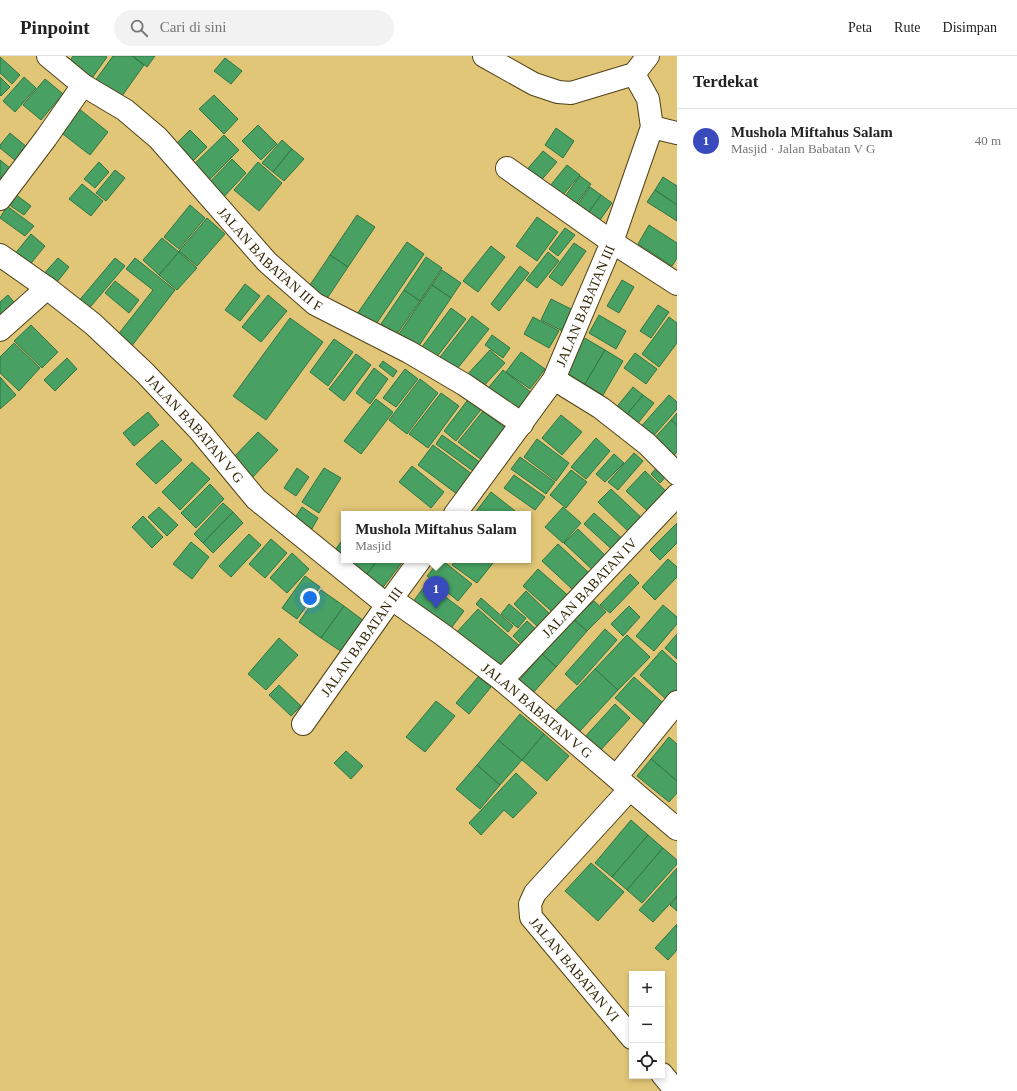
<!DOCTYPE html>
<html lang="id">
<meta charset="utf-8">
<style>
body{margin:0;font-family:Georgia,serif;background:#f2f2f2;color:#222}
.controls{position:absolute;right:12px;bottom:12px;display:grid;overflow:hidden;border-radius:0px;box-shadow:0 2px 6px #0003}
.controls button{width:36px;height:36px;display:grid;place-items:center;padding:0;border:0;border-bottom:1px solid #e0e0e0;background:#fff;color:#222;font:20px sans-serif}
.you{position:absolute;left:310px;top:542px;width:14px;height:14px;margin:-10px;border:3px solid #fff;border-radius:50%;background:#1a73e8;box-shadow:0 0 0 6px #1a73e833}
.badge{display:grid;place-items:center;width:26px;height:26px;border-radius:50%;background:#384abc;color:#fff;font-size:13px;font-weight:700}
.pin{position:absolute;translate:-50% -33px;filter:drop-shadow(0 1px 2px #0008)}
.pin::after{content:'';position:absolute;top:21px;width:14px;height:12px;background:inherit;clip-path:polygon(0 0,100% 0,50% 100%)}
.popup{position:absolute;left:341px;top:455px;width:190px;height:52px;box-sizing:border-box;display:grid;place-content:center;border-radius:0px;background:#fff;filter:drop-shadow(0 1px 3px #0005);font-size:13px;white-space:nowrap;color:#767676}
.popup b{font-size:15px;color:#222}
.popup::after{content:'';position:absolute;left:50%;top:100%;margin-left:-8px;border:8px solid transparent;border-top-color:#fff}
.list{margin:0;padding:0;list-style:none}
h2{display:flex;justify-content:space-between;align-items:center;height:52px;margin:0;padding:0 16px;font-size:17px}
h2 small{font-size:13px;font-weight:400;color:#767676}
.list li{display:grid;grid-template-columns:26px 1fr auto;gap:12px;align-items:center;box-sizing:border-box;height:64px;padding:0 16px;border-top:1px solid #e0e0e0}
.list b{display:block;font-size:15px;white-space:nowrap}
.list p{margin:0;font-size:13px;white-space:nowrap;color:#767676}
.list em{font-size:13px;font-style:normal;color:#767676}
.icon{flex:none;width:22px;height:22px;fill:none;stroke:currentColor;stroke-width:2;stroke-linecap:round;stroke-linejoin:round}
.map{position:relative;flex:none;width:677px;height:1035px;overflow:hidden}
header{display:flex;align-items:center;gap:24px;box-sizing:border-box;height:56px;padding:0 20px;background:#fff;border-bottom:1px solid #e0e0e0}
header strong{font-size:19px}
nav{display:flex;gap:22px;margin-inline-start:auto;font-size:14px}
.search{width:280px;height:36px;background:#f2f2f2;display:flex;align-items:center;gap:10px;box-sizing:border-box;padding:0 14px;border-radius:22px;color:#767676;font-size:15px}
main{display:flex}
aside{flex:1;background:#fff}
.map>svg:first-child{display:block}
</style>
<header>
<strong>Pinpoint</strong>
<div class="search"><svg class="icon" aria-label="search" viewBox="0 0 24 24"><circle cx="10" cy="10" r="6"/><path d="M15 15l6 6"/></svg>Cari di sini</div>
<nav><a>Peta</a><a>Rute</a><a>Disimpan</a></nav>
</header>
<main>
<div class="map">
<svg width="677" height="1035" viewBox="0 0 677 1035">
<rect width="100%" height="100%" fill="#e1c677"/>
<g fill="#48a162" stroke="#307444">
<path d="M73 0H105L107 1 90 25 67 9Z"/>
<path d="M113 0H132L144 9 117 47 92 29Z"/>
<path d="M133 0H155L147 11Z"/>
<path d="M0 1 20 19 12 28 0 17Z"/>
<path d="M225 2 242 15 231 28 214 15Z"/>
<path d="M0 21 10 31 1 40 0 39Z"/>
<path d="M24 21 36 32 15 56 3 45Z"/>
<path d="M45 23 63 38 41 64 23 49Z"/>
<path d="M214 39 238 63 224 78 199 53Z"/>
<path d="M78 52 108 76 90 99 59 75Z"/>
<path d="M258 69 277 88 261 104 242 85Z"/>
<path d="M556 72 574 85 563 102 545 89Z"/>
<path d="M190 74 207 91 189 109 172 92Z"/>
<path d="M10 77 33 96 22 110 0 92V89Z"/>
<path d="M224 79 239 94 204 129 188 114Z"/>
<path d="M282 84 292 93 273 116 262 107Z"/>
<path d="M292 93 304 103 284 125 273 116Z"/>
<path d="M543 95 557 106 538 128 524 117Z"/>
<path d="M232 103 246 117 220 145 205 131Z"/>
<path d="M0 104 10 112 0 124Z"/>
<path d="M99 106 109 116 95 132 84 123Z"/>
<path d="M258 106 282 127 259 155 234 134Z"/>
<path d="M567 109 580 119 557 146 545 136Z"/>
<path d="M115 114 125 122 106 145 96 137Z"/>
<path d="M580 120 591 128 571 155 560 147Z"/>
<path d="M663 121 677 130V149L655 134Z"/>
<path d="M82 128 103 145 91 160 69 143Z"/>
<path d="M590 131 601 139 584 163 573 155Z"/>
<path d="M655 134 677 149V165L647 146Z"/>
<path d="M15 138 31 150 24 159 8 148Z"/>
<path d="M601 139 612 147 595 171 584 163Z"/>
<path d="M190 149 205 162 179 193 164 181Z"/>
<path d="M7 150 34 170 25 180 0 162Z"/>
<path d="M357 159 375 171 348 211 330 199Z"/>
<path d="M537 161 558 176 537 205 516 190Z"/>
<path d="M207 162 225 178 197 210 179 195Z"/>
<path d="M649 169 677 187V202L672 210 638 188Z"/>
<path d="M565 172 575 179 558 200 549 193Z"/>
<path d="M31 178 45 190 28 211 14 199Z"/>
<path d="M162 182 179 196 159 219 143 204Z"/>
<path d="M407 186 424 198 374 271 357 258Z"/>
<path d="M574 187 586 195 562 230 549 221Z"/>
<path d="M491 190 505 201 478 236 463 225Z"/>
<path d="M179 196 197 212 177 234 159 219Z"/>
<path d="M548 196 559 205 537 232 526 224Z"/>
<path d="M330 199 348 211 324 247 306 235Z"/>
<path d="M426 201 442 212 420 245 404 234Z"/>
<path d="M58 202 69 211 53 231 41 221Z"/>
<path d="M115 202 125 210 86 256 77 247Z"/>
<path d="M135 202 175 234 127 296 113 285 153 234 126 213Z"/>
<path d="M520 210 529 217 499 255 491 248Z"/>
<path d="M442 214 461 227 451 242 432 229Z"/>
<path d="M622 224 634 231 619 257 607 250Z"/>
<path d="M115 225 139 244 129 257 105 237Z"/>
<path d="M245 228 260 240 240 265 225 254Z"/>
<path d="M432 229 451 242 418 291 399 278Z"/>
<path d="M404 234 420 245 397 278 381 268Z"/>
<path d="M8 239 18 251 0 261V246Z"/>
<path d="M268 239 287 255 261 286 242 271Z"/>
<path d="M551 243 577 256 566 277 541 264Z"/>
<path d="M658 249 669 256 651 282 640 275Z"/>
<path d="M451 252 466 263 436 302 422 291Z"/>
<path d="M599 259 626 275 616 293 589 277Z"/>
<path d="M472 260 489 273 453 318 437 305Z"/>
<path d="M533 261 559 275 549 292 524 278Z"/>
<path d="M669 261 677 267V287L659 311 642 298Z"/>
<path d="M290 262 323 286 266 364 233 340Z"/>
<path d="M31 269 58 296 42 312 14 285Z"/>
<path d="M492 279 510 292 503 302 485 289Z"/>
<path d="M583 281 605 294 585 328 563 315Z"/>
<path d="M334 283 353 296 328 330 310 316Z"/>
<path d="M14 287 40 312 19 335 0 317V301Z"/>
<path d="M490 294 505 307 480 334 465 321Z"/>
<path d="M605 294 623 305 603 339 585 328Z"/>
<path d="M521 296 545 313 530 333 506 316Z"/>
<path d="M635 297 657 313 646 328 624 312Z"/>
<path d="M356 298 371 309 344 345 329 333Z"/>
<path d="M67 302 77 313 55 335 44 324Z"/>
<path d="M383 305 397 315 393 321 379 310Z"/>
<path d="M374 312 388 323 370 348 356 337Z"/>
<path d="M405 313 418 323 396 351 383 342Z"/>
<path d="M503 314 533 338 516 360 485 336Z"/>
<path d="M0 321 16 339 0 353Z"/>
<path d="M420 323 438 337 407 378 389 364Z"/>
<path d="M633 331 643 339 624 362 614 354Z"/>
<path d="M441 337 459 350 428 392 409 378Z"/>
<path d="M643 339 654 347 635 371 624 362Z"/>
<path d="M669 339 677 346V353L650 384 638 374Z"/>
<path d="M470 341 483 351 456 385 444 375Z"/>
<path d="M376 343 393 356 361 398 344 385Z"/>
<path d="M483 355 512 377 487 408 458 386Z"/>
<path d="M148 356 159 369 134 390 123 377Z"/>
<path d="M677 357V369L671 364Z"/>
<path d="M561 359 582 376 562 399 542 382Z"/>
<path d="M671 364 677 369V396L670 404 650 387Z"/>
<path d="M258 376 278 394 252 422 232 403Z"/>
<path d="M442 379 484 409 477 418 436 388Z"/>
<path d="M596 382 610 395 586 423 571 411Z"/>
<path d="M537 383 569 407 556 425 524 401Z"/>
<path d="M162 384 182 404 156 428 136 408Z"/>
<path d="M433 389 472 418 457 438 418 409Z"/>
<path d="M634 397 643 405 618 434 608 426Z"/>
<path d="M614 398 624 407 605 426 596 418Z"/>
<path d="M520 401 555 426 546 438 511 413Z"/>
<path d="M192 406 210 423 180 454 162 436Z"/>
<path d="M659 409 669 417 660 427 651 418Z"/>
<path d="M412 410 444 436 431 452 399 426Z"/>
<path d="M297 412 309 421 296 440 284 432Z"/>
<path d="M324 412 341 422 319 457 302 446Z"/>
<path d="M571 414 587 426 566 452 550 439Z"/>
<path d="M645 415 671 440 652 459 626 435Z"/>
<path d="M514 419 545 441 535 454 504 432Z"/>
<path d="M210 428 224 443 196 472 181 457Z"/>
<path d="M611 433 645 465 632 479 598 446Z"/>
<path d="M491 436 519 458H474Z"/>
<path d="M223 447 233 456 203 487 194 478Z"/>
<path d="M159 451 178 469 167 480 148 461Z"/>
<path d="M302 451 318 462 310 476 293 465Z"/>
<path d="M563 451 581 467 563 487 545 471Z"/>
<path d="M233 456 243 467 213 497 203 487Z"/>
<path d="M594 457 626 486 616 497 584 468Z"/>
<path d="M143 460 163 481 152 492 132 471Z"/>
<path d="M677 467V487L660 504 650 494Z"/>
<path d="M578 473 611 505 598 519 564 487Z"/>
<path d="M249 478 261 489 231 521 219 510Z"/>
<path d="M344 482V504H355L349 512 332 498Z"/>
<path d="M271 483 287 497 265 522 249 508Z"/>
<path d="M191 486 209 501 192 523 173 508Z"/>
<path d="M558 488 588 516 572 533 542 505Z"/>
<path d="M292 497 309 513 287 537 270 522Z"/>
<path d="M668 503 677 511V521L655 544 642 531Z"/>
<path d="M355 504H378L363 523 349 512Z"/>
<path d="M378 504H404L380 535 363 523Z"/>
<path d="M440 504H442L472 528 458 545 427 520Z"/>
<path d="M455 504H489L493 507 477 527 452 509Z"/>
<path d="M538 513 572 543 557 560 523 530Z"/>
<path d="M630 518 639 527 610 557 600 549Z"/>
<path d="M305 520 320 531 297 563 282 552Z"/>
<path d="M427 527 464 555 446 579 409 551Z"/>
<path d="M321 534 344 550 321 582 299 566Z"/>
<path d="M526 535 554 562 542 575 514 548Z"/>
<path d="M481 542 513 570 508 576 476 548Z"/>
<path d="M594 545 606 556 587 575 573 563Z"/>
<path d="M509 548 526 562 518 572 501 558Z"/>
<path d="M663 549 677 561V568L654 595 636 580Z"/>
<path d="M344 550 364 565 342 596 321 582Z"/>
<path d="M629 550 640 561 623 580 611 568Z"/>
<path d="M478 553 522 592 501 615 457 576Z"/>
<path d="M573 563 587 575 556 611 542 598Z"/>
<path d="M527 565 539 576 525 592 513 580Z"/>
<path d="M605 573 617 584 577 629 565 618Z"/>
<path d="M677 578V603L665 592Z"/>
<path d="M627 579 650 601 618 634 595 613Z"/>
<path d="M279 582 298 599 266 634 248 618Z"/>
<path d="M662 594 677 608V638L669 646 640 619Z"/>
<path d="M542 598 556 611 532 638 518 626Z"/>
<path d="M595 613 618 634 579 676 556 654Z"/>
<path d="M478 621 491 631 469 658 456 647Z"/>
<path d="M634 621 670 653 651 674 615 642Z"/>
<path d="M279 629 301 650 291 660 269 639Z"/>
<path d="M436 645 455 660 425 696 406 681Z"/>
<path d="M615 648 630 662 598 697 583 683Z"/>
<path d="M520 658 544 678 522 704 498 684Z"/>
<path d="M544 678 569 700 547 725 522 704Z"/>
<path d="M669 681 677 688V725L651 703Z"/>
<path d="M498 684 522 704 500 729 477 709Z"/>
<path d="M346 695 363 710 351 723 334 707Z"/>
<path d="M651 703 677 725V737L669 746 637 720Z"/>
<path d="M477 709 500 729 480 753 456 733Z"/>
<path d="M516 717 537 737 513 762 504 754 481 779 469 767Z"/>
<path d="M631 764 648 779 612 821 595 807Z"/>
<path d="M648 779 663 792 627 834 612 821Z"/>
<path d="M663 792 677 804V808L642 847 627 834Z"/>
<path d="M591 807 624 836 598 865 565 835Z"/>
<path d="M677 812V840L653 866 639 854Z"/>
<path d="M677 841V855L670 849Z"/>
<path d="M677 868V894L668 904 655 892Z"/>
</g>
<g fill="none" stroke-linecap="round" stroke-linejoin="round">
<g stroke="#504219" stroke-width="24">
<g id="minor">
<path id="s1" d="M48 0 83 29 125 54 158 82 267 206 315 248 409 296 465 329 522 368"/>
<path d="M484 0 534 28 558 36 571 37 634 18 648 0"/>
<path d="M652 71 677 77"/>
<path d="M507 112 612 186 677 228"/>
<path d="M0 143 46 82 83 29"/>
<path id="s2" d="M0 199 47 232 93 268 145 317 199 374 256 443 387 549"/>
<path d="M0 274 47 232"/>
<path d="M554 323 601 352 647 388 677 418"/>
<path id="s3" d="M455 458 554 323 612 186 652 71 648 43 634 18"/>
<path id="s4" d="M392 543 443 579 502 624 677 773"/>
<path id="s5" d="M502 624 677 439"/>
<path id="s6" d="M303 668 387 549 420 504"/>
<path d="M616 721 677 646"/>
<path id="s7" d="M630 733 535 837 530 848 531 861 632 982"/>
<path d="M662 1018 676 1035"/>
</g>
</g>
<use href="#minor" stroke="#fff" stroke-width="22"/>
</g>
<g text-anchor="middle" stroke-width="4" stroke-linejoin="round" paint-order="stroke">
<g font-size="14" fill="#332806" stroke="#e1c677">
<text dy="5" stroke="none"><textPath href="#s1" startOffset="303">JALAN BABATAN III F</textPath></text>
<text dy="5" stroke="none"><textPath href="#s3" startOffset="247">JALAN BABATAN III</textPath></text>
<text dy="5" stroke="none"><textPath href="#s2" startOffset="262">JALAN BABATAN V G</textPath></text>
<text dy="5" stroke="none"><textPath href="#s5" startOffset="127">JALAN BABATAN IV</textPath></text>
<text dy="5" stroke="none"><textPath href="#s6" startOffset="101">JALAN BABATAN III</textPath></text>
<text dy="5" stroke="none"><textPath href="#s4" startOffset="183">JALAN BABATAN V G</textPath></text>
<text dy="5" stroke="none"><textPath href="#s7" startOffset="234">JALAN BABATAN VI</textPath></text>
</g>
</g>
</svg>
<div class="controls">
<button>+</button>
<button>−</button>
<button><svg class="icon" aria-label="locate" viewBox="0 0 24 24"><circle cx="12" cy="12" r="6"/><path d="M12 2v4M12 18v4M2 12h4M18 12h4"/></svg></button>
</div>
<div class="you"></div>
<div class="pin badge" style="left:436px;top:553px">1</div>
<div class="popup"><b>Mushola Miftahus Salam</b>Masjid</div>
</div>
<aside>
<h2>Terdekat<small></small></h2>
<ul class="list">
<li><span class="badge">1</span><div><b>Mushola Miftahus Salam</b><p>Masjid · Jalan Babatan V G</p></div><em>40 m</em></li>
</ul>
</aside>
</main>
